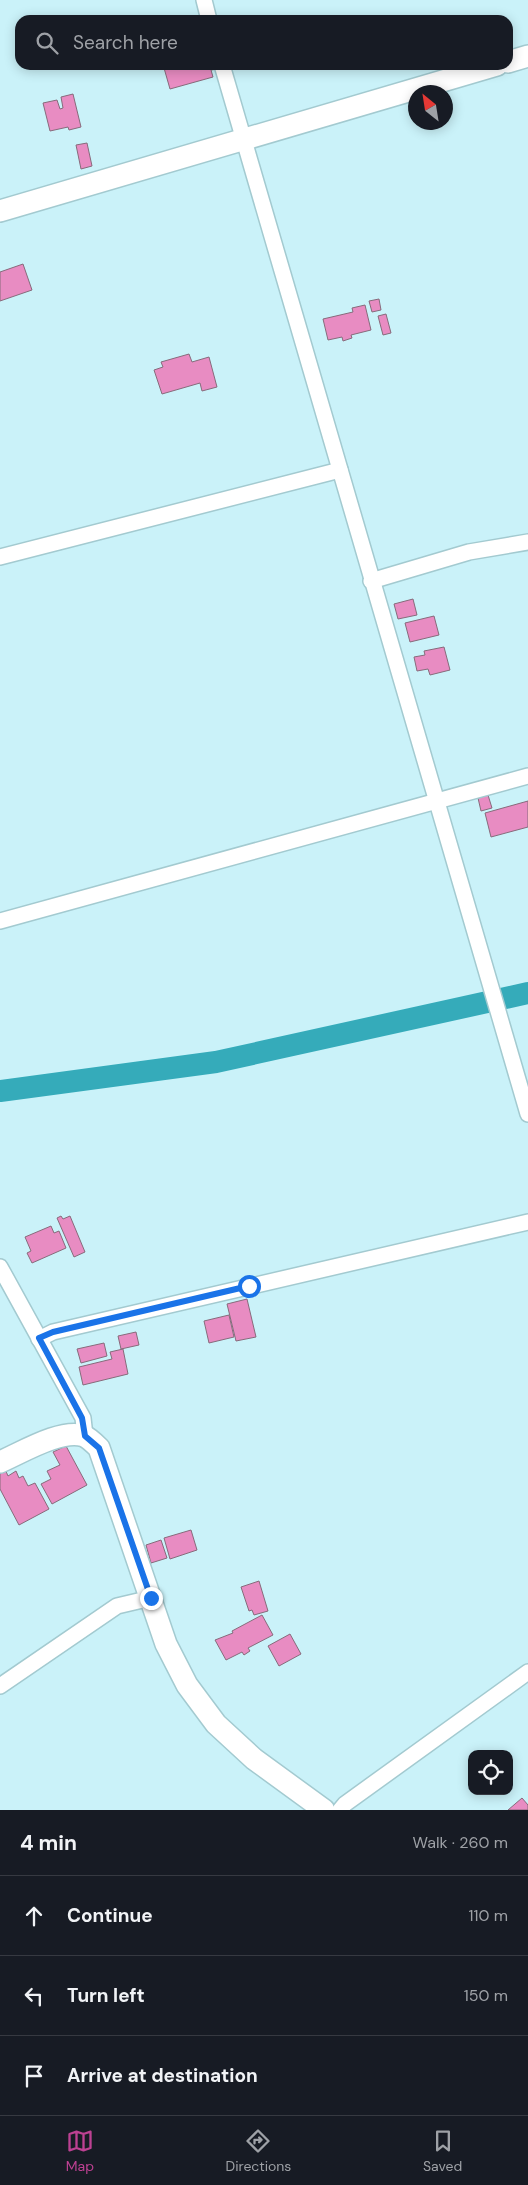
<!DOCTYPE html>
<meta charset="utf-8">
<style>
body{margin:0;font-family:"DM Sans",sans-serif;background:#242831;color:#f1f3f6}
.controls{position:absolute;right:15px;bottom:15px;display:grid;overflow:hidden;border-radius:10px;box-shadow:0 2px 12px #0003}
.controls button{width:45px;height:45px;display:grid;place-items:center;padding:0;border:0;border-bottom:1px solid #363941;background:#171b24;color:#f1f3f6;font:25px sans-serif}
.compass{position:absolute;left:408px;top:85px;width:45px;height:45px;border-radius:50%;background:#171b24;box-shadow:0 2px 12px #0003;rotate:330deg}
.stop{position:absolute;width:15px;height:15px;margin:-11px;border:4px solid #1a73e8;border-radius:50%;background:#fff}
.stop.end{background:#1a73e8;border-color:#fff;box-shadow:0 1px 5px #0008}
.list{margin:0;padding:0;list-style:none}
h2{display:flex;justify-content:space-between;align-items:center;height:65px;margin:0;padding:0 20px;font-size:21px}
h2 small{font-size:16px;font-weight:400;color:#9ea1a6}
.list li{display:grid;grid-template-columns:32px 1fr auto;gap:15px;align-items:center;box-sizing:border-box;height:80px;padding:0 20px;border-top:1px solid #363941}
.list b{display:block;font-size:19px;white-space:nowrap}
.list em{font-size:16px;font-style:normal;color:#9ea1a6}
.icon{flex:none;width:28px;height:28px;fill:none;stroke:currentColor;stroke-width:2;stroke-linecap:round;stroke-linejoin:round}
.map{position:relative;flex:none;width:528px;height:1810px;overflow:hidden}
.search{position:absolute;background:#171b24;box-shadow:0 2px 12px #0003;left:15px;right:15px;top:15px;height:55px;display:flex;align-items:center;gap:12px;box-sizing:border-box;padding:0 18px;border-radius:15px;color:#9ea1a6;font-size:19px}
.sheet{height:305px;background:#171b24}
nav{display:flex;justify-content:space-around;align-items:center;box-sizing:border-box;height:70px;border-top:1px solid #363941;background:#171b24;font-size:14px;color:#9ea1a6}
nav a{display:grid;justify-items:center;gap:2px}
nav .on{color:#bd4192}
.map>svg:first-child{display:block}
</style>
<div class="map">
<svg width="528" height="1810" viewBox="0 0 528 1810">
<rect width="100%" height="100%" fill="#caf2f9"/>
<g fill="none" stroke-linecap="round" stroke-linejoin="round">
<path stroke="#35abba" stroke-width="22" d="M0 1091 216 1062 528 993"/>
</g>
<g fill="#e88cc2" stroke="#876b7b">
<path d="M176 65H217L218 69 211 70 213 77 170 89 164 68Z"/>
<path d="M73 94 81 127 69 130 68 127 50 131 43 103 57 100 60 109 63 108 61 97Z"/>
<path d="M87 143 92 166 81 169 76 145Z"/>
<path d="M23 264 32 290 0 301V272Z"/>
<path d="M379 299 381 310 372 312 369 301Z"/>
<path d="M365 305 371 330 351 335 352 338 343 341 342 337 328 340 323 319 353 312 352 308Z"/>
<path d="M386 314 391 333 383 335 378 316Z"/>
<path d="M189 354 192 362 209 357 217 387 202 391 200 383 162 394 154 370 163 367 161 362Z"/>
<path d="M413 599 417 615 398 619 394 604Z"/>
<path d="M434 616 439 635 410 642 405 623Z"/>
<path d="M444 647 450 670 430 675 428 669 417 671 414 657 425 655 424 651Z"/>
<path d="M488 795 492 808 481 811 478 798Z"/>
<path d="M528 801V827L491 837 485 813Z"/>
<path d="M61 1216 63 1219 70 1216 85 1252 74 1257 57 1218Z"/>
<path d="M51 1226 54 1233 59 1231 66 1248 32 1263 27 1253 31 1251 25 1237Z"/>
<path d="M247 1299 256 1337 236 1341 227 1304Z"/>
<path d="M229 1315 234 1337 209 1343 204 1321Z"/>
<path d="M136 1332 139 1345 121 1349 118 1336Z"/>
<path d="M104 1343 107 1356 81 1363 77 1349Z"/>
<path d="M123 1349 128 1374 83 1385 79 1367 112 1359 110 1352Z"/>
<path d="M66 1446 87 1485 52 1504 41 1484 51 1479 47 1471 60 1465 53 1452Z"/>
<path d="M5 1469 8 1476 16 1471 19 1478 23 1476 28 1486 35 1483 49 1509 19 1525 0 1489V1471Z"/>
<path d="M191 1530 197 1550 170 1559 164 1538Z"/>
<path d="M161 1540 167 1558 151 1563 146 1545Z"/>
<path d="M259 1581 268 1611 254 1615 252 1610 249 1611 241 1587Z"/>
<path d="M262 1615 273 1635 248 1648 250 1651 244 1655 242 1652 226 1660 215 1640 233 1633 232 1631Z"/>
<path d="M290 1634 301 1654 279 1666 268 1646Z"/>
<path d="M522 1798 528 1805V1810H508Z"/>
</g>
<g fill="none" stroke-linecap="round" stroke-linejoin="round">
<g stroke="#a3cad0" stroke-width="18">
<g id="street">
<path d="M204 0 209 20"/>
<path d="M222 65 528 1114"/>
<path d="M0 557 340 470"/>
<path d="M371 581 469 552 528 542"/>
<path d="M0 921 528 776"/>
<path d="M0 1267 83 1418 85 1436"/>
<path d="M39 1339 53 1332 528 1222"/>
<path d="M0 1686 117 1606 151 1598"/>
<path d="M340 1810 345 1804 528 1672"/>
</g>
</g>
<g stroke="#a3cad0" stroke-width="24">
<g id="secondary">
<path d="M508 62 528 56"/>
<path d="M0 211 497 65"/>
<path d="M0 1462C21 1453 62 1428 84 1436 89 1438 95 1444 99 1448L166 1644 187 1685 216 1724 254 1759 324 1810"/>
</g>
</g>
<use href="#street" stroke="#fff" stroke-width="15"/>
<use href="#secondary" stroke="#fff" stroke-width="21"/>
</g>
<g fill="none" stroke-linecap="round" stroke-linejoin="round">
<path stroke="#1a73e8" stroke-width="6" d="M151 1598 99 1448 85 1436 82 1418 39 1338 53 1332 249 1286"/>
</g>
</svg>
<div class="controls">
<button><svg class="icon" aria-label="locate" viewBox="0 0 24 24"><circle cx="12" cy="12" r="6"/><path d="M12 2v4M12 18v4M2 12h4M18 12h4"/></svg></button>
</div>
<svg class="compass" viewBox="-18 -18 36 36"><path d="M0-13l5 13h-10z" fill="#e53935"/><path d="M0 13l5-13h-10z" fill="#9ea1a6"/></svg>
<div class="stop" style="left:249px;top:1286px"></div>
<div class="stop end" style="left:151px;top:1598px"></div>
<div class="search"><svg class="icon" aria-label="search" viewBox="0 0 24 24"><circle cx="10" cy="10" r="6"/><path d="M15 15l6 6"/></svg>Search here</div>
</div>
<section class="sheet">
<h2>4 min<small>Walk · 260 m</small></h2>
<ul class="list">
<li><svg class="icon" aria-label="ahead" viewBox="0 0 24 24"><path d="M12 20V5M6 11l6-6 6 6"/></svg><div><b>Continue</b></div><em>110 m</em></li>
<li><svg class="icon" aria-label="left" viewBox="0 0 24 24"><path d="M17 20v-9H6M10 6l-5 5 5 5"/></svg><div><b>Turn left</b></div><em>150 m</em></li>
<li><svg class="icon" aria-label="arrive" viewBox="0 0 24 24"><path d="M6 21V4h12l-3 4 3 4H6"/></svg><div><b>Arrive at destination</b></div></li>
</ul>
</section>
<nav>
<a class="on"><svg class="icon" aria-label="map" viewBox="0 0 24 24"><path d="M3 6l6-2 6 2 6-2v14l-6 2-6-2-6 2zM9 4v14M15 6v14"/></svg>Map</a>
<a><svg class="icon" aria-label="directions" viewBox="0 0 24 24"><path d="M12 3l9 9-9 9-9-9zM9 14v-3h6M13 9l2 2-2 2"/></svg>Directions</a>
<a><svg class="icon" aria-label="saved" viewBox="0 0 24 24"><path d="M7 4h10v16l-5-4-5 4z"/></svg>Saved</a>
</nav>
